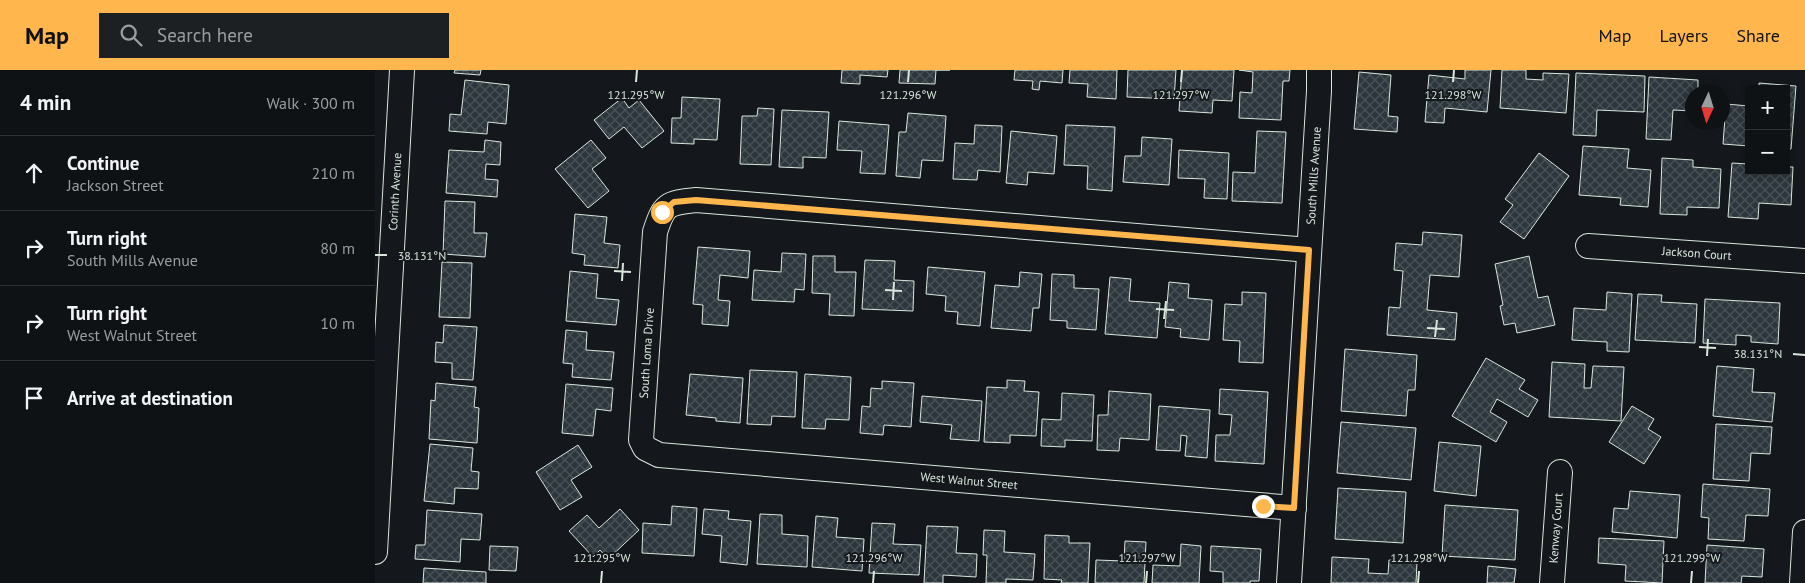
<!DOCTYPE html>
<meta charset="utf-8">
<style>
body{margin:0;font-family:"PT Sans",sans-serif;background:#1d2022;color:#f1f3f6}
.controls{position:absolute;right:15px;top:15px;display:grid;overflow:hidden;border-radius:0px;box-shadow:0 2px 8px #0003}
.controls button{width:45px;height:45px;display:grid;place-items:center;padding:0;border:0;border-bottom:1px solid #2f3234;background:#0f1215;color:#f1f3f6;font:25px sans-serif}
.compass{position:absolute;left:1310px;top:15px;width:45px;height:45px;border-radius:50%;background:#0f1215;box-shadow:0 2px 8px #0003;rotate:184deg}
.stop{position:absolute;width:15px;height:15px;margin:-11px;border:4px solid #ffb74d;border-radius:50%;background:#fff}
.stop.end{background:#ffb74d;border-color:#fff;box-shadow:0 1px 5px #0008}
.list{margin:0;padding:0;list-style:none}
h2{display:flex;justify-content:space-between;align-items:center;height:65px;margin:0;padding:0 20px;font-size:21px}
h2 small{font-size:16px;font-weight:400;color:#9b9ea0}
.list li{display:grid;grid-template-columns:32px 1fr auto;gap:15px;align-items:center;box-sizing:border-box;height:75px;padding:0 20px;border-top:1px solid #2f3234}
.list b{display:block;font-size:19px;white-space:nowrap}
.list p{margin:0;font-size:16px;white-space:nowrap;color:#9b9ea0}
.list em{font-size:16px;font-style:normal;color:#9b9ea0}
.icon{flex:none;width:28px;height:28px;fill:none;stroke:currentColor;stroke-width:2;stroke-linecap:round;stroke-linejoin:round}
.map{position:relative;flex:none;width:1430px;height:513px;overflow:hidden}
header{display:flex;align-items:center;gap:30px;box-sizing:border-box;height:70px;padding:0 25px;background:#ffb74d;color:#111}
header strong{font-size:24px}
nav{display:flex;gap:28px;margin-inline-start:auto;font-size:18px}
.search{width:350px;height:45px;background:#1d2022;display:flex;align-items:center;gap:12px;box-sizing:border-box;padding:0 18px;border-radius:0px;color:#9b9ea0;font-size:19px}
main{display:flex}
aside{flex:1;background:#0f1215}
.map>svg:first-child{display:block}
</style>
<header>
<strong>Map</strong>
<div class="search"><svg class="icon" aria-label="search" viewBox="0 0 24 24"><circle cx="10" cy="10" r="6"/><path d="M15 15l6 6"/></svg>Search here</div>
<nav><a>Map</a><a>Layers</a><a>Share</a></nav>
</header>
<main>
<aside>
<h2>4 min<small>Walk · 300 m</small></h2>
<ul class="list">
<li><svg class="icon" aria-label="ahead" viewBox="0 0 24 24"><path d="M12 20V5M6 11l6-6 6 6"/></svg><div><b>Continue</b><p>Jackson Street</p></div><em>210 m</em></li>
<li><svg class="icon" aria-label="right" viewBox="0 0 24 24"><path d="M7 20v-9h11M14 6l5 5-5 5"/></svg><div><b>Turn right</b><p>South Mills Avenue</p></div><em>80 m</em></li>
<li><svg class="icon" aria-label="right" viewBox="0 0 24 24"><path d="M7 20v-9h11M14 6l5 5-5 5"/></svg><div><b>Turn right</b><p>West Walnut Street</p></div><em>10 m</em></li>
<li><svg class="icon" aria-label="arrive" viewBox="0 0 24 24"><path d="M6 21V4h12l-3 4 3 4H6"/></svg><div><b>Arrive at destination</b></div></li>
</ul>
</aside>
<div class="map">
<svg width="1430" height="513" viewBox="0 0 1430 513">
<defs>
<pattern id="building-cross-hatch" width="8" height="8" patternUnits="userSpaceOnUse" patternTransform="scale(1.25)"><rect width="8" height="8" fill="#2c363c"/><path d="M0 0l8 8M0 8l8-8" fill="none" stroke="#4a5358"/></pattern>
</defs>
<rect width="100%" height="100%" fill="#14181c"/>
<g fill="url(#building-cross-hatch)" stroke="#d8e6dc">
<path d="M80 0H106L105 5 79 3Z"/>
<path d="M467 0H513L512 7 485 5V14L466 13Z"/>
<path d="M525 0H575H561L560 14 524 13Z"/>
<path d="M640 0H688L687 13 665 11 664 20 657 19 658 11 639 10Z"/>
<path d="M695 0H742L741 29 712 27 713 14 694 13Z"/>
<path d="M753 0H801L799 29 752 27Z"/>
<path d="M807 0H859L857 31 838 30 837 43 804 41Z"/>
<path d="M864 0H915L914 11H908L906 50 864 48 865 22 877 23 878 2Z"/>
<path d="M1090 0H1116L1112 42 1070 38 1069 53 1050 52 1054 5 1090 9Z"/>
<path d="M1127 0H1151V9L1168 10V3L1194 4 1191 43 1125 38Z"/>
<path d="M984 2 1016 5 1013 46 1023 47 1022 62 979 59Z"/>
<path d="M1201 3 1270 6 1269 42 1222 40 1221 66 1198 65Z"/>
<path d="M1274 7 1323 10V22H1318V41L1298 40 1296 70 1271 69Z"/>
<path d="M90 10 134 15 131 54 113 52 112 64 74 61 75 44 86 45Z"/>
<path d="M1384 13 1421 16 1416 79H1411V19H1384Z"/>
<path d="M307 27 345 29 342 70 319 69V74L296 73 297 48H306Z"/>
<path d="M247 28 254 38 264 30 289 61 267 78 249 57 234 69 219 50Z"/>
<path d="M1351 34 1374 36V76L1348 74Z"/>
<path d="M383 38 399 39 396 95 365 94 367 46H382Z"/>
<path d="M407 40 454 42 451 88 428 87V98L404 97Z"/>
<path d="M533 43 571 46 568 91 547 90 545 108 521 106 524 62H531Z"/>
<path d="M464 51 514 55 510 104 485 103 487 81 462 80Z"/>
<path d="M600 55 627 56 625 102 603 100 602 110 578 109 580 73 599 74Z"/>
<path d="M691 55 740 57 737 121 712 119 713 96 689 95Z"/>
<path d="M636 61 682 66 679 104 653 102 652 115 631 113Z"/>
<path d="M882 61 911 62 907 133 857 131 858 102 880 103Z"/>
<path d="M767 67 797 69 794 115 748 112 750 86H766Z"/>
<path d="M110 70 126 72 125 95 111 94 110 109 123 110 122 127 71 123 74 80 109 82Z"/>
<path d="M216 70 231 88 217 99 234 121 213 138 180 99Z"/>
<path d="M1208 76 1254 79 1252 98 1276 100 1273 137 1245 135 1246 128 1204 125Z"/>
<path d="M804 80 854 83 852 129 829 128 830 109 803 108Z"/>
<path d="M1164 83 1194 106 1149 169 1125 152 1138 135 1130 129Z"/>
<path d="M1287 88 1318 90V97L1346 99 1344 138 1312 137V145L1285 144Z"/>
<path d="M1357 93 1374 94V101H1411V97H1418L1416 135 1384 133 1383 149 1353 147Z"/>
<path d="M70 131 100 132 99 163H112L110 187 68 184Z"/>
<path d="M200 144 232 147 229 173 245 175 243 198 209 195 210 185 197 183Z"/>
<path d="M1048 162 1087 165 1084 207 1055 205 1052 240 1082 243 1080 270 1012 265 1014 237 1025 238 1028 201 1019 200 1021 173 1047 175Z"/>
<path d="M323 177 375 181 373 208 345 205 343 230 355 231 353 256 327 254 328 235 318 234Z"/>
<path d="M407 183 431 184 429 220 420 219 419 232 377 230 379 200 406 202Z"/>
<path d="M438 186H460V202H481L479 246 454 245 455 224 437 223Z"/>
<path d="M1154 186 1163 228 1173 226 1180 255 1142 263 1140 253 1129 255 1125 236 1128 235 1120 194Z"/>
<path d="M490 190 520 191 519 210 539 211 538 241 487 239Z"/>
<path d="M67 192 97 193 95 248 64 247Z"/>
<path d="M553 197 610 202 605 256 582 254 583 242 570 241 571 226 551 224Z"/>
<path d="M195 201 223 204 221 228 244 230 241 255 191 251Z"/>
<path d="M645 202 667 204 664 238H658L656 261 616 258 620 215 644 217Z"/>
<path d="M677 204 699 205V218L724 219 721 260 692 258V251L675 250Z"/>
<path d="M735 207 756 209 754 231 785 233 782 268 730 264Z"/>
<path d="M794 212 814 214 813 228 837 230 834 270 805 267 806 259 790 257Z"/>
<path d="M867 222 891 223 888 293 864 292 865 271 848 270 850 234 867 235Z"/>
<path d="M1232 222 1257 224 1254 282 1232 281V272L1197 270 1199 238 1231 240Z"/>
<path d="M1263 224 1287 225 1286 232 1322 234 1320 273 1260 270Z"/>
<path d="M1330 229 1405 233 1403 274 1376 272V266L1361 265V275L1328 273Z"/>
<path d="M69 255 102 257 98 310 77 309V293L60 292 61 272 68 273Z"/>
<path d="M191 260 212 262 211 280 239 282 236 310 197 307 198 294 188 293Z"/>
<path d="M970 279 1042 285 1040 320H1033L1031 346 966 341Z"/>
<path d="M1111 288 1150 310 1144 319 1163 330 1153 347 1122 329 1115 342 1132 352 1121 372 1077 346Z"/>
<path d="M1177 292 1210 294 1209 318H1216L1218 296 1249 297 1246 351 1174 347Z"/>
<path d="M1342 296 1379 299 1377 322 1400 323 1397 352 1338 346Z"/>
<path d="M375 300 422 302 420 347 397 346 396 355 372 354Z"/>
<path d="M315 304 368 308 365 353 341 351V348L311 345Z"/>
<path d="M430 304 476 307 474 350 451 349 450 359 427 358Z"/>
<path d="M632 310 650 311 649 321 664 322 661 366 635 365V373L609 372 612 317 632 318Z"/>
<path d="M507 311 539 313 536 357 509 355 508 365 485 363 487 336 495 337 496 318 507 319Z"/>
<path d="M61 313 101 317 99 337 104 338 102 373 54 369 56 330 60 331Z"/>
<path d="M191 314 238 318 236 341 221 339 218 366 187 363Z"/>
<path d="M845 319 893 322 889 394 840 391 841 365H855L857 345 844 344Z"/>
<path d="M734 321 776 324 774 370 745 368 744 381 722 380 723 345H733Z"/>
<path d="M687 323 719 325 717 371 690 370V377L666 376 667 349 686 350Z"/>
<path d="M547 326 607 331 604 371 575 369 577 355 545 352Z"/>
<path d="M784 336 835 340 832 388 810 386 812 366 806 365 805 381 781 380Z"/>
<path d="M1257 336 1279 349 1273 359 1286 367 1269 394 1234 372Z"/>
<path d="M966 352 1041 358 1036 410 962 403Z"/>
<path d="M1341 354 1397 357 1395 384 1376 383 1374 411 1338 409Z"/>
<path d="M1064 372 1106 376 1101 426 1059 421Z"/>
<path d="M55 374 98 378 96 401 104 402 103 419 80 418 79 434 49 431Z"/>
<path d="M203 375 217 397 196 410 207 427 185 440 161 402Z"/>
<path d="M1328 414 1395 419 1393 446 1371 445 1369 471 1333 469 1334 448 1326 447Z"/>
<path d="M963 418 1031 422 1028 473 960 469Z"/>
<path d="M1255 421 1305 425 1302 468 1237 462 1239 438 1253 439Z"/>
<path d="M1070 435 1143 440 1140 490 1067 486Z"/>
<path d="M297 436 322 438 319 486 267 483 268 453 296 455Z"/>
<path d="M245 439 264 460 233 489 225 480 218 487 194 461 212 445 224 458Z"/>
<path d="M329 439 354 441 353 449 376 451 372 495 345 492 347 466 327 464Z"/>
<path d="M52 440 107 444 105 470 86 469 85 492 40 489 41 475H50Z"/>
<path d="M385 444 407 445V464L433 466 432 497 382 494Z"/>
<path d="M441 446 463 448 461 467 489 469 487 501 437 497Z"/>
<path d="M497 453 520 454 518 474 546 475 544 505 494 503Z"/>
<path d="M552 456 583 457 581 483 602 484 601 507 568 505V513H549Z"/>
<path d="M609 460 630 461 629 482 660 484 658 510 631 509V513H611L612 485H608Z"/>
<path d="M670 465 694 466V473H715L713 513H686L687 510 669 509Z"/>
<path d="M1224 468 1289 471 1287 513 1250 511 1251 495 1223 493Z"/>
<path d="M750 471 771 472 769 513H720L721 490 749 491Z"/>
<path d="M806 474 826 476 824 513H777L778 495 805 496Z"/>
<path d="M1332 475 1389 479 1387 507 1367 506 1366 513H1330Z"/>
<path d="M115 476 143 477 141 501 114 500Z"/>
<path d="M836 476 886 479 884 511H875V513H848V502L835 501Z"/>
<path d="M957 487 994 489 993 503 1013 504 1014 490 1042 492 1041 513H956Z"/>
<path d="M1113 496 1141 499 1139 513H1112Z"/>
<path d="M49 498 111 502V513H48Z"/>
</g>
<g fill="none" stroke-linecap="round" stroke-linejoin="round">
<g stroke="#d8e6dc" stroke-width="26">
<g id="minor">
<path id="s1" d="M1213 176 1430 191"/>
<path id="s2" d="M919 438 284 385 270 378 266 370 280 162C289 134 292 133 321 130L934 180"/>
<path id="s3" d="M0 482 27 0"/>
<path id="s4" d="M914 513 944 21V0"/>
<path id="s5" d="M1177 513 1185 402"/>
<path d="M1427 513 1430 462"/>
</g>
</g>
<use href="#minor" stroke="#14181c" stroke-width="24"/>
</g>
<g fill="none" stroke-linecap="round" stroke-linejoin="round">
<path stroke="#ffb74d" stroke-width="6" d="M287 142 299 132 321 130 934 180 919 438 888 436"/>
</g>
<path fill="none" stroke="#d8e6dc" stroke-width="2" d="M261 12 262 0M533 12 534 0M806 12 807 0M1078 12 1079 0M0 185H12M239 201 256 202M247 211 248 193M510 220 527 221M518 230 519 212M781 239 799 240M789 249 791 231M1052 258 1070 259M1060 267 1062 250M1324 277 1341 278M1418 284 1430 285M1332 286 1333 269M226 513 227 501M498 513 499 501M771 513 772 501M1043 513 1044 501M1316 513 1317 501"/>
<g text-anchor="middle" stroke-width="4" stroke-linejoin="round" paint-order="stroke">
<g font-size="12" fill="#d8e6dc" stroke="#14181c">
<text dy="4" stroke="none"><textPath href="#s4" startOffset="408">South Mills Avenue</textPath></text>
<text dy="4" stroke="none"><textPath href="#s3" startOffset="361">Corinth Avenue</textPath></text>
<text dy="4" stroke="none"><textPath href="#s1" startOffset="109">Jackson Court</textPath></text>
<text dy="4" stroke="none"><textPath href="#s2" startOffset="749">South Loma Drive</textPath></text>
<text transform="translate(594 411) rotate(5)" y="4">West Walnut Street</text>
<text dy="4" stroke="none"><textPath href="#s5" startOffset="55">Kenway Court</textPath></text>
</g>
</g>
<g font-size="12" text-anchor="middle" fill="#d8e6dc" stroke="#14181c" stroke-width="4" stroke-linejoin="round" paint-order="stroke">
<text x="261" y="29">121.295°W</text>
<text x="533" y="29">121.296°W</text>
<text x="806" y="29">121.297°W</text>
<text x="1078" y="29">121.298°W</text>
<text x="47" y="190">38.131°N</text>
<text x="1383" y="288">38.131°N</text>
<text x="227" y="492">121.295°W</text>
<text x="499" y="492">121.296°W</text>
<text x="772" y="492">121.297°W</text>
<text x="1044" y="492">121.298°W</text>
<text x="1317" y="492">121.299°W</text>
</g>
</svg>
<div class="controls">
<button>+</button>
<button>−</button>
</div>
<svg class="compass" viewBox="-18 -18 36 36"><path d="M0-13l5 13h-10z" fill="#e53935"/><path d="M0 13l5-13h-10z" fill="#9b9ea0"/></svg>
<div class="stop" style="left:287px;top:142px"></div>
<div class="stop end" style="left:888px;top:436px"></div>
</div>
</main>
